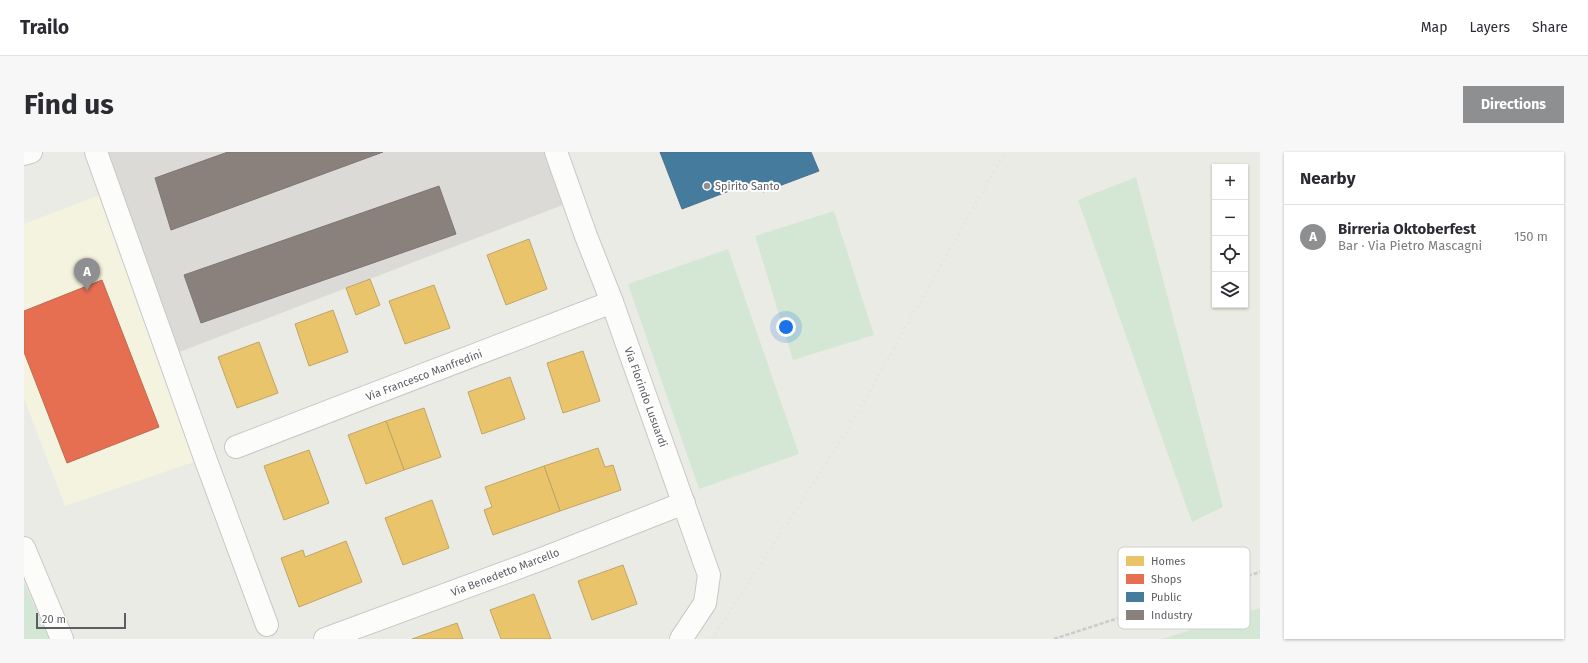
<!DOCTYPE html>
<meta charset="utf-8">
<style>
body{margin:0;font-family:"Fira Sans",sans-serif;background:#f7f7f7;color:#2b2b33}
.controls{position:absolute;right:12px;top:12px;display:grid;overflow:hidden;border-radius:0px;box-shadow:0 1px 3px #0004}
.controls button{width:36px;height:36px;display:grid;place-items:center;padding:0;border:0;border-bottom:1px solid #e1e1e2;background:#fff;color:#2b2b33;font:20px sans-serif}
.scale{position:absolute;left:12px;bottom:10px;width:90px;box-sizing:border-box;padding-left:4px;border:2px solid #5c5e63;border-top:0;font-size:11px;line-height:14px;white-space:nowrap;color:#5c5e63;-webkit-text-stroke:3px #fff;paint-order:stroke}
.you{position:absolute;left:762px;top:175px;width:14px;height:14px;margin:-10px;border:3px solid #fff;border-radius:50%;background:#1a73e8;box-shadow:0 0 0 6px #1a73e833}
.badge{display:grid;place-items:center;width:26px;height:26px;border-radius:50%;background:#8e8f90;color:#fff;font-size:13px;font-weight:700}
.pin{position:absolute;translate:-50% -33px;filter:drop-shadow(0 1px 2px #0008)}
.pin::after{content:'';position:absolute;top:21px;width:14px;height:12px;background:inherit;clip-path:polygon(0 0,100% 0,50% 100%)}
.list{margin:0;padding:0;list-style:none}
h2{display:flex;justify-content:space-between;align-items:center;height:52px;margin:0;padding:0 16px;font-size:17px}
h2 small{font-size:13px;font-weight:400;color:#7c7c81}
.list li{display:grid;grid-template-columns:26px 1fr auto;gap:12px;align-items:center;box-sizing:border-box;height:64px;padding:0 16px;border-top:1px solid #e1e1e2}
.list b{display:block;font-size:15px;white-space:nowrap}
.list p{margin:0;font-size:13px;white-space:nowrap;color:#7c7c81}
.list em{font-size:13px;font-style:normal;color:#7c7c81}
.icon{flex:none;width:22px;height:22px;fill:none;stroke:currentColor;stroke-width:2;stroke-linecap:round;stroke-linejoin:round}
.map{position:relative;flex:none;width:1236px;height:487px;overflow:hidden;border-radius:0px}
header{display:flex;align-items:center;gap:24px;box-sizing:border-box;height:56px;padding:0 20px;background:#fff;border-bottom:1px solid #e1e1e2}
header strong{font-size:19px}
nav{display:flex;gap:22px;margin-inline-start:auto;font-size:14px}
.intro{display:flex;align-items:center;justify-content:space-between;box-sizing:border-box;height:96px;padding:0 24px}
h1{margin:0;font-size:28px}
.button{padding:10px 18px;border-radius:0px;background:#8e8f90;color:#fff;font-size:14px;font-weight:700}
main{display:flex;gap:24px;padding:0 24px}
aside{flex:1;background:#fff;border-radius:0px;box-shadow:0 1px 3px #0004}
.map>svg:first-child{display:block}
</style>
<header>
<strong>Trailo</strong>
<nav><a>Map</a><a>Layers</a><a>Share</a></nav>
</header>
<div class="intro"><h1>Find us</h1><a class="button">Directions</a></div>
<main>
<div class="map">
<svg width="1236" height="487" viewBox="0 0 1236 487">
<rect width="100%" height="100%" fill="#ebebe5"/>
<path fill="#f4f3df" d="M86 39 181 306 41 354 0 246V72Z"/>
<path fill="#dbdad6" d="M80 0H532L549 49 145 204Z"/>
<g fill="#d4e7d4">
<path d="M1112 25 1199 355 1168 370 1054 48Z"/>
<path d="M810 59 850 183 769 208 731 84Z"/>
<path d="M704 97 775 302 675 337 604 132Z"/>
<path d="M0 430 25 487H0Z"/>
<path d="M1236 456V487H1138Z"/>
</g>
<g fill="#e9c46a" stroke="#bfa568">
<path d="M505 87 523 137 482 153 463 103Z"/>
<path d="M346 127 356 153 332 163 322 136Z"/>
<path d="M410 133 426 176 381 192 365 149Z"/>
<path d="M309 158 324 200 285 214 271 172Z"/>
<path d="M235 190 254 241 213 256 194 205Z"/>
<path d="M559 199 576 249 539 261 523 211Z"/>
<path d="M486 225 501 267 458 282 444 240Z"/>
<path d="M400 256 417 305 380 318 362 269Z"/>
<path d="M362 269 380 318 342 332 324 283Z"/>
<path d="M574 296 581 315 589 313 597 338 536 359 520 314Z"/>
<path d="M285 298 305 351 260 368 240 314Z"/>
<path d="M520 314 536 359 469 383 460 358 468 355 461 335Z"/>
<path d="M408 348 425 396 379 413 361 366Z"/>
<path d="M322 389 338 430 275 455 257 406 279 398 281 405Z"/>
<path d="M599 413 613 452 568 468 554 429Z"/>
<path d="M510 442 527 487H477L466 458Z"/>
<path d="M433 471 439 487H388Z"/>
</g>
<path fill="#e76f51" stroke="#bd6a56" d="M78 128 135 275 43 311 0 200V159Z"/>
<path fill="#457b9d" stroke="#4c728c" d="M636 0H787L795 19 739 40 734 28 658 57Z"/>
<g fill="#8a817c" stroke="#7c7674">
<path d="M204 0H359L147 78 131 26Z"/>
<path d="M415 34 432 82 177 171 160 123Z"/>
</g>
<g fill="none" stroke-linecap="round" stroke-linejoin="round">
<g stroke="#c8c8c6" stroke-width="24">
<g id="street">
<path d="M72 0 181 306 243 473"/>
<path d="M532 0 562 84 588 150 685 423 681 451 657 487"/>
<path d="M0 2 7 0"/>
<path d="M212 295 588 150"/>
<path d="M0 396 38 487"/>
<path d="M301 487 515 408 660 351"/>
</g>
</g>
<path stroke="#c8ccca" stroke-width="2.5" stroke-dasharray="4 2" stroke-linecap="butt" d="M1030 487 1236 420"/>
<use href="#street" stroke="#fcfcfb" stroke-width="22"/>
<path stroke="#e2e2e2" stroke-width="3" stroke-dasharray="1 5" stroke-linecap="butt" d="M688 487 823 279 981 0"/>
</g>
<circle fill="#8e8f90" stroke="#fff" stroke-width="1.5" cx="683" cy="34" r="4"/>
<g text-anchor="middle" stroke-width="4" stroke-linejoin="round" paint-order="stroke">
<g font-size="11" fill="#5c5e63" stroke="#fff" text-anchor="start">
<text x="691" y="38">Spirito Santo</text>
</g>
<g font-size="11" fill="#5c5e63" stroke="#fff">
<text transform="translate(400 223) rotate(-21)" y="4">Via Francesco Manfredini</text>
<text transform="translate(622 245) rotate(70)" y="4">Via Florindo Lusuardi</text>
<text transform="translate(481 420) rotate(-21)" y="4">Via Benedetto Marcello</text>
</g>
</g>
<rect x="1094" y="395" width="132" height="82" rx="6" fill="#fff" stroke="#cecfd0" stroke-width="1"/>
<rect x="1102" y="404" width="18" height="10" fill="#e9c46a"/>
<rect x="1102" y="422" width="18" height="10" fill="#e76f51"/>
<rect x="1102" y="440" width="18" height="10" fill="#457b9d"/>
<rect x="1102" y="458" width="18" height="10" fill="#8a817c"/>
<g font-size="11" fill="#5c5e63">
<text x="1127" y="413">Homes</text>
<text x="1127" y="431">Shops</text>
<text x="1127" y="449">Public</text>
<text x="1127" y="467">Industry</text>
</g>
</svg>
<div class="controls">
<button>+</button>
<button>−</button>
<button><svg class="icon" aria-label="locate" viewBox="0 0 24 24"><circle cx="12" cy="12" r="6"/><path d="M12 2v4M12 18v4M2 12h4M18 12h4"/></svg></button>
<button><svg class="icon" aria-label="layers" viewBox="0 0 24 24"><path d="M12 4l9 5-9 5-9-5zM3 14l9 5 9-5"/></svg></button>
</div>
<div class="scale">20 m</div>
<div class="you"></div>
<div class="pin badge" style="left:63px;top:139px">A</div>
</div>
<aside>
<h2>Nearby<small></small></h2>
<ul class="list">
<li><span class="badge">A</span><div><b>Birreria Oktoberfest</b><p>Bar · Via Pietro Mascagni</p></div><em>150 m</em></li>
</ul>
</aside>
</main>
